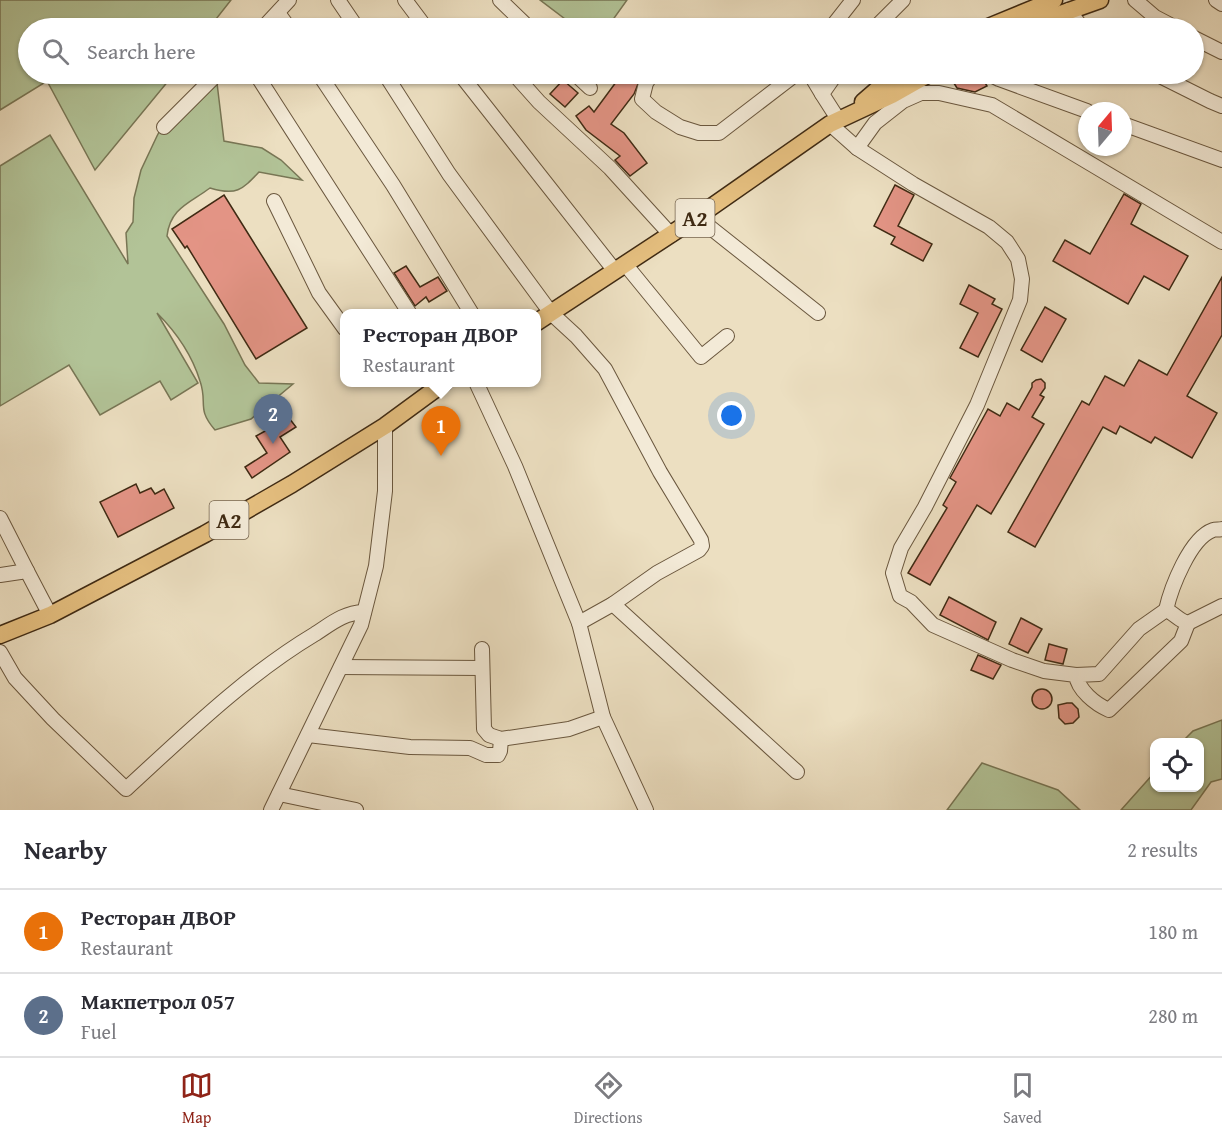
<!DOCTYPE html>
<meta charset="utf-8">
<style>
body{margin:0;font-family:"Gentium Book Plus",serif;background:#f2f2f3;color:#2b2b33}
.controls{position:absolute;right:18px;bottom:18px;display:grid;overflow:hidden;border-radius:12px;box-shadow:0 2px 4px #0004}
.controls button{width:54px;height:54px;display:grid;place-items:center;padding:0;border:0;border-bottom:2px solid #e1e1e2;background:#fff;color:#2b2b33;font:30px sans-serif}
.compass{position:absolute;left:1078px;top:102px;width:54px;height:54px;border-radius:50%;background:#fff;box-shadow:0 2px 4px #0004;rotate:19deg}
.you{position:absolute;left:732px;top:416px;width:21px;height:21px;margin:-15px;border:4px solid #fff;border-radius:50%;background:#1a73e8;box-shadow:0 0 0 9px #1a73e833}
.badge{display:grid;place-items:center;width:39px;height:39px;border-radius:50%;background:#8f2418;color:#fff;font-size:20px;font-weight:700}
.pin{position:absolute;translate:-50% -50px;filter:drop-shadow(0 2px 3px #0008)}
.pin::after{content:'';position:absolute;top:32px;width:21px;height:18px;background:inherit;clip-path:polygon(0 0,100% 0,50% 100%)}
.popup{position:absolute;left:340px;top:309px;width:201px;height:78px;box-sizing:border-box;display:grid;place-content:center;border-radius:12px;background:#fff;filter:drop-shadow(0 2px 4px #0005);font-size:20px;white-space:nowrap;color:#7c7c81}
.popup b{font-size:22px;color:#2b2b33}
.popup::after{content:'';position:absolute;left:50%;top:100%;margin-left:-12px;border:12px solid transparent;border-top-color:#fff}
.list{margin:0;padding:0;list-style:none}
h2{display:flex;justify-content:space-between;align-items:center;height:78px;margin:0;padding:0 24px;font-size:26px}
h2 small{font-size:20px;font-weight:400;color:#7c7c81}
.list li{display:grid;grid-template-columns:39px 1fr auto;gap:18px;align-items:center;box-sizing:border-box;height:84px;padding:0 24px;border-top:2px solid #e1e1e2}
.list b{display:block;font-size:22px;white-space:nowrap}
.list p{margin:0;font-size:20px;white-space:nowrap;color:#7c7c81}
.list em{font-size:20px;font-style:normal;color:#7c7c81}
.icon{flex:none;width:33px;height:33px;fill:none;stroke:currentColor;stroke-width:2;stroke-linecap:round;stroke-linejoin:round}
.map{position:relative;flex:none;width:1222px;height:810px;overflow:hidden}
.search{position:absolute;background:#fff;box-shadow:0 2px 4px #0004;left:18px;right:18px;top:18px;height:66px;display:flex;align-items:center;gap:15px;box-sizing:border-box;padding:0 21px;border-radius:33px;color:#7c7c81;font-size:22px}
.sheet{height:246px;background:#fff}
nav{display:flex;justify-content:space-around;align-items:center;box-sizing:border-box;height:84px;border-top:2px solid #e1e1e2;background:#fff;font-size:16px;color:#7c7c81}
nav a{display:grid;justify-items:center;gap:3px}
nav .on{color:#8f2418}
.map>svg:first-child{display:block}
</style>
<div class="map">
<svg width="1222" height="810" viewBox="0 0 1222 810">
<rect width="100%" height="100%" fill="#ecdfc1"/>
<filter id="stains"><feTurbulence type="fractalNoise" baseFrequency=".00333" numOctaves="4"/><feColorMatrix values="0 0 0 0 .2 0 0 0 0 .09 0 0 0 0 .02 0 0 0 .5 -.17"/></filter>
<radialGradient id="worn" r=".72"><stop offset=".6" stop-color="#630" stop-opacity="0"/><stop offset="1" stop-color="#630" stop-opacity=".3"/></radialGradient>
<g fill="#b2c397" stroke="#787655" stroke-width="1.5">
<path d="M0 0H231L209 28H28V74H174L95 170 47 81 0 110Z"/>
<path d="M540 0H627L607 28H577Z"/>
<path d="M217 83 224 141 262 148 281 160 302 180 259 172C242 190 236 196 210 188 190 203 170 208 167 236L224 324 245 365 259 383 293 384 251 419 215 430C196 408 208 404 200 381 192 355 176 332 157 313L198 383 171 400 160 381 100 415 69 365 0 406V166L50 135 128 264 126 233 133 222 134 198 141 170 157 136 169 113Z"/>
<path d="M1222 720V779L1211 782 1191 810H1121L1154 773V788H1200V742H1182L1193 731Z"/>
<path d="M982 763 1058 790 1080 810H947Z"/>
</g>
<g fill="#e39485" stroke="#3f2a13" stroke-width="1.5">
<path d="M622 74H642L634 94 611 124 624 133 647 163 630 176 615 160 620 156 586 130 576 116 589 106 594 112Z"/>
<path d="M966 74H980L987 86 975 92 957 88 952 80Z"/>
<path d="M563 80 578 93 565 107 550 94Z"/>
<path d="M895 185 914 195 898 226 932 244 923 261 891 244 895 237 874 226Z"/>
<path d="M1124 194 1141 204 1131 224 1188 256 1169 290 1144 276 1128 304 1053 261 1065 240 1090 254Z"/>
<path d="M224 195 307 328 256 359 187 246 185 248 172 229Z"/>
<path d="M406 266 420 287 438 277 447 291 429 302 426 297 415 306 394 273Z"/>
<path d="M1222 277V335L1187 396 1217 413 1192 458 1155 437 1151 443 1120 426 1116 434 1103 427 1035 547 1008 532 1082 401 1089 405 1105 376 1124 386 1139 360 1167 375Z"/>
<path d="M969 285 995 299 992 304 1002 309 978 357 960 348 978 313 960 304Z"/>
<path d="M1045 307 1066 319 1042 362 1021 350Z"/>
<path d="M1041 379 1045 383V388L1040 395 1044 397 1032 417 1044 424 991 514 977 505 930 585 908 573 947 508 943 505 956 482 950 478 988 409 1000 416 1007 403 1019 410 1032 387V383L1036 380Z"/>
<path d="M289 418 296 427 280 437 290 452 252 478 245 467 267 453 256 436Z"/>
<path d="M136 484 140 493 151 488 155 494 164 489 174 508 118 537 100 502Z"/>
<path d="M949 597 996 622 988 640 940 615Z"/>
<path d="M1021 618 1042 629 1028 653 1009 644Z"/>
<path d="M1049 644 1067 649 1063 664 1045 660Z"/>
<path d="M978 655 1001 665 993 679 971 670Z"/>
<circle cx="1042" cy="699" r="10"/>
<path d="M1067 703H1072L1078 709 1079 717 1073 723 1065 724 1059 718 1058 705Z"/>
</g>
<g fill="none" stroke-linecap="round" stroke-linejoin="round">
<g stroke="#6a573e" stroke-width="16">
<g id="minor">
<path d="M338 0 357 28"/>
<path d="M405 0 426 28"/>
<path d="M500 0 529 28"/>
<path d="M1135 0 1155 17 1176 28"/>
<path d="M1216 0 1222 4"/>
<path d="M1069 10 1082 28"/>
<path d="M278 13 289 28"/>
<path d="M474 27 476 28"/>
<path d="M263 28 289 0"/>
<path d="M831 28 853 0"/>
<path d="M875 28 903 0"/>
<path d="M1194 38 1222 52"/>
<path d="M256 74 410 314"/>
<path d="M319 74 393 185 472 314"/>
<path d="M385 74 449 174 551 313 576 336 605 369 660 472 701 540 702 546 699 550 657 573 613 604 579 623"/>
<path d="M460 74 615 271"/>
<path d="M514 74 539 102 610 168 671 235"/>
<path d="M575 74 590 88"/>
<path d="M652 74 646 83 642 99 656 112 680 127 699 133H719L796 74"/>
<path d="M810 74 822 94"/>
<path d="M836 74 822 94 838 119"/>
<path d="M989 74 999 79 1087 111"/>
<path d="M1156 74 1210 101 1222 106"/>
<path d="M830 124 857 148 913 184 989 227 1007 242 1018 259 1022 279 1020 300 977 405 925 507 901 548 893 573 900 596 911 602 933 625 1012 660 1044 671 1076 675 1099 674 1139 629 1166 610C1174 613 1179 621 1188 623L1181 641 1109 710C1095 704 1078 690 1076 675"/>
<path d="M1123 124 1222 160"/>
<path d="M164 127 217 74"/>
<path d="M857 148 875 123 903 101 921 93H939L992 105 1222 242"/>
<path d="M274 201 319 293 345 329"/>
<path d="M697 217 818 313"/>
<path d="M625 264 701 357 727 336"/>
<path d="M476 382 515 466 579 623 603 717 646 810"/>
<path d="M0 518 27 571"/>
<path d="M0 575 27 571 50 615"/>
<path d="M613 604 797 772"/>
<path d="M1166 610C1171 588 1190 538 1213 530 1216 529 1219 530 1222 529"/>
<path d="M1188 623 1222 606"/>
<path d="M482 649 484 729 489 735 501 739 569 729 603 717"/>
<path d="M0 652 15 678 53 719 126 789C186 734 245 676 315 634 332 623 343 613 364 612"/>
<path d="M341 667 482 668"/>
<path d="M308 735 410 747 470 748 486 755H498L500 751 501 739"/>
<path d="M279 794 356 810"/>
<path d="M271 810 361 625 376 566 385 491V426"/>
</g>
</g>
<g stroke="#3f2a13" stroke-width="19">
<g id="major">
<path d="M986 28 1054 0"/>
<path d="M1021 28 1100 0"/>
<path d="M863 102 886 82 901 74"/>
<path d="M537 322 697 217 830 124 892 95 929 74"/>
<path d="M0 635 50 615 205 534 292 484 385 426 445 382"/>
</g>
</g>
<use href="#minor" stroke="#f3ead7" stroke-width="14"/>
<use href="#major" stroke="#e6c080" stroke-width="16"/>
</g>
<g text-anchor="middle" stroke-width="4.5" stroke-linejoin="round" paint-order="stroke">
<g fill="#f3ead7" stroke="#75644e" stroke-width="1.5">
<rect x="675.5" y="199" width="39" height="38" rx="4.5"/>
<rect x="209.5" y="501" width="39" height="38" rx="4.5"/>
</g>
<g font-size="22" font-weight="bold" fill="#3f2a13">
<text x="695" y="226">A2</text>
<text x="229" y="528">A2</text>
</g>
</g>
<rect width="100%" height="100%" filter="url(#stains)"/>
<rect width="100%" height="100%" fill="url(#worn)"/>
</svg>
<div class="controls">
<button><svg class="icon" aria-label="locate" viewBox="0 0 24 24"><circle cx="12" cy="12" r="6"/><path d="M12 2v4M12 18v4M2 12h4M18 12h4"/></svg></button>
</div>
<svg class="compass" viewBox="-18 -18 36 36"><path d="M0-13l5 13h-10z" fill="#e53935"/><path d="M0 13l5-13h-10z" fill="#7c7c81"/></svg>
<div class="you"></div>
<div class="pin badge" style="left:441px;top:456px;background:#e8710a">1</div>
<div class="popup"><b>Ресторан ДВОР</b>Restaurant</div>
<div class="pin badge" style="left:273px;top:444px;background:#5c6f8a">2</div>
<div class="search"><svg class="icon" aria-label="search" viewBox="0 0 24 24"><circle cx="10" cy="10" r="6"/><path d="M15 15l6 6"/></svg>Search here</div>
</div>
<section class="sheet">
<h2>Nearby<small>2 results</small></h2>
<ul class="list">
<li><span class="badge" style="background:#e8710a">1</span><div><b>Ресторан ДВОР</b><p>Restaurant</p></div><em>180 m</em></li>
<li><span class="badge" style="background:#5c6f8a">2</span><div><b>Макпетрол 057</b><p>Fuel</p></div><em>280 m</em></li>
</ul>
</section>
<nav>
<a class="on"><svg class="icon" aria-label="map" viewBox="0 0 24 24"><path d="M3 6l6-2 6 2 6-2v14l-6 2-6-2-6 2zM9 4v14M15 6v14"/></svg>Map</a>
<a><svg class="icon" aria-label="directions" viewBox="0 0 24 24"><path d="M12 3l9 9-9 9-9-9zM9 14v-3h6M13 9l2 2-2 2"/></svg>Directions</a>
<a><svg class="icon" aria-label="saved" viewBox="0 0 24 24"><path d="M7 4h10v16l-5-4-5 4z"/></svg>Saved</a>
</nav>
